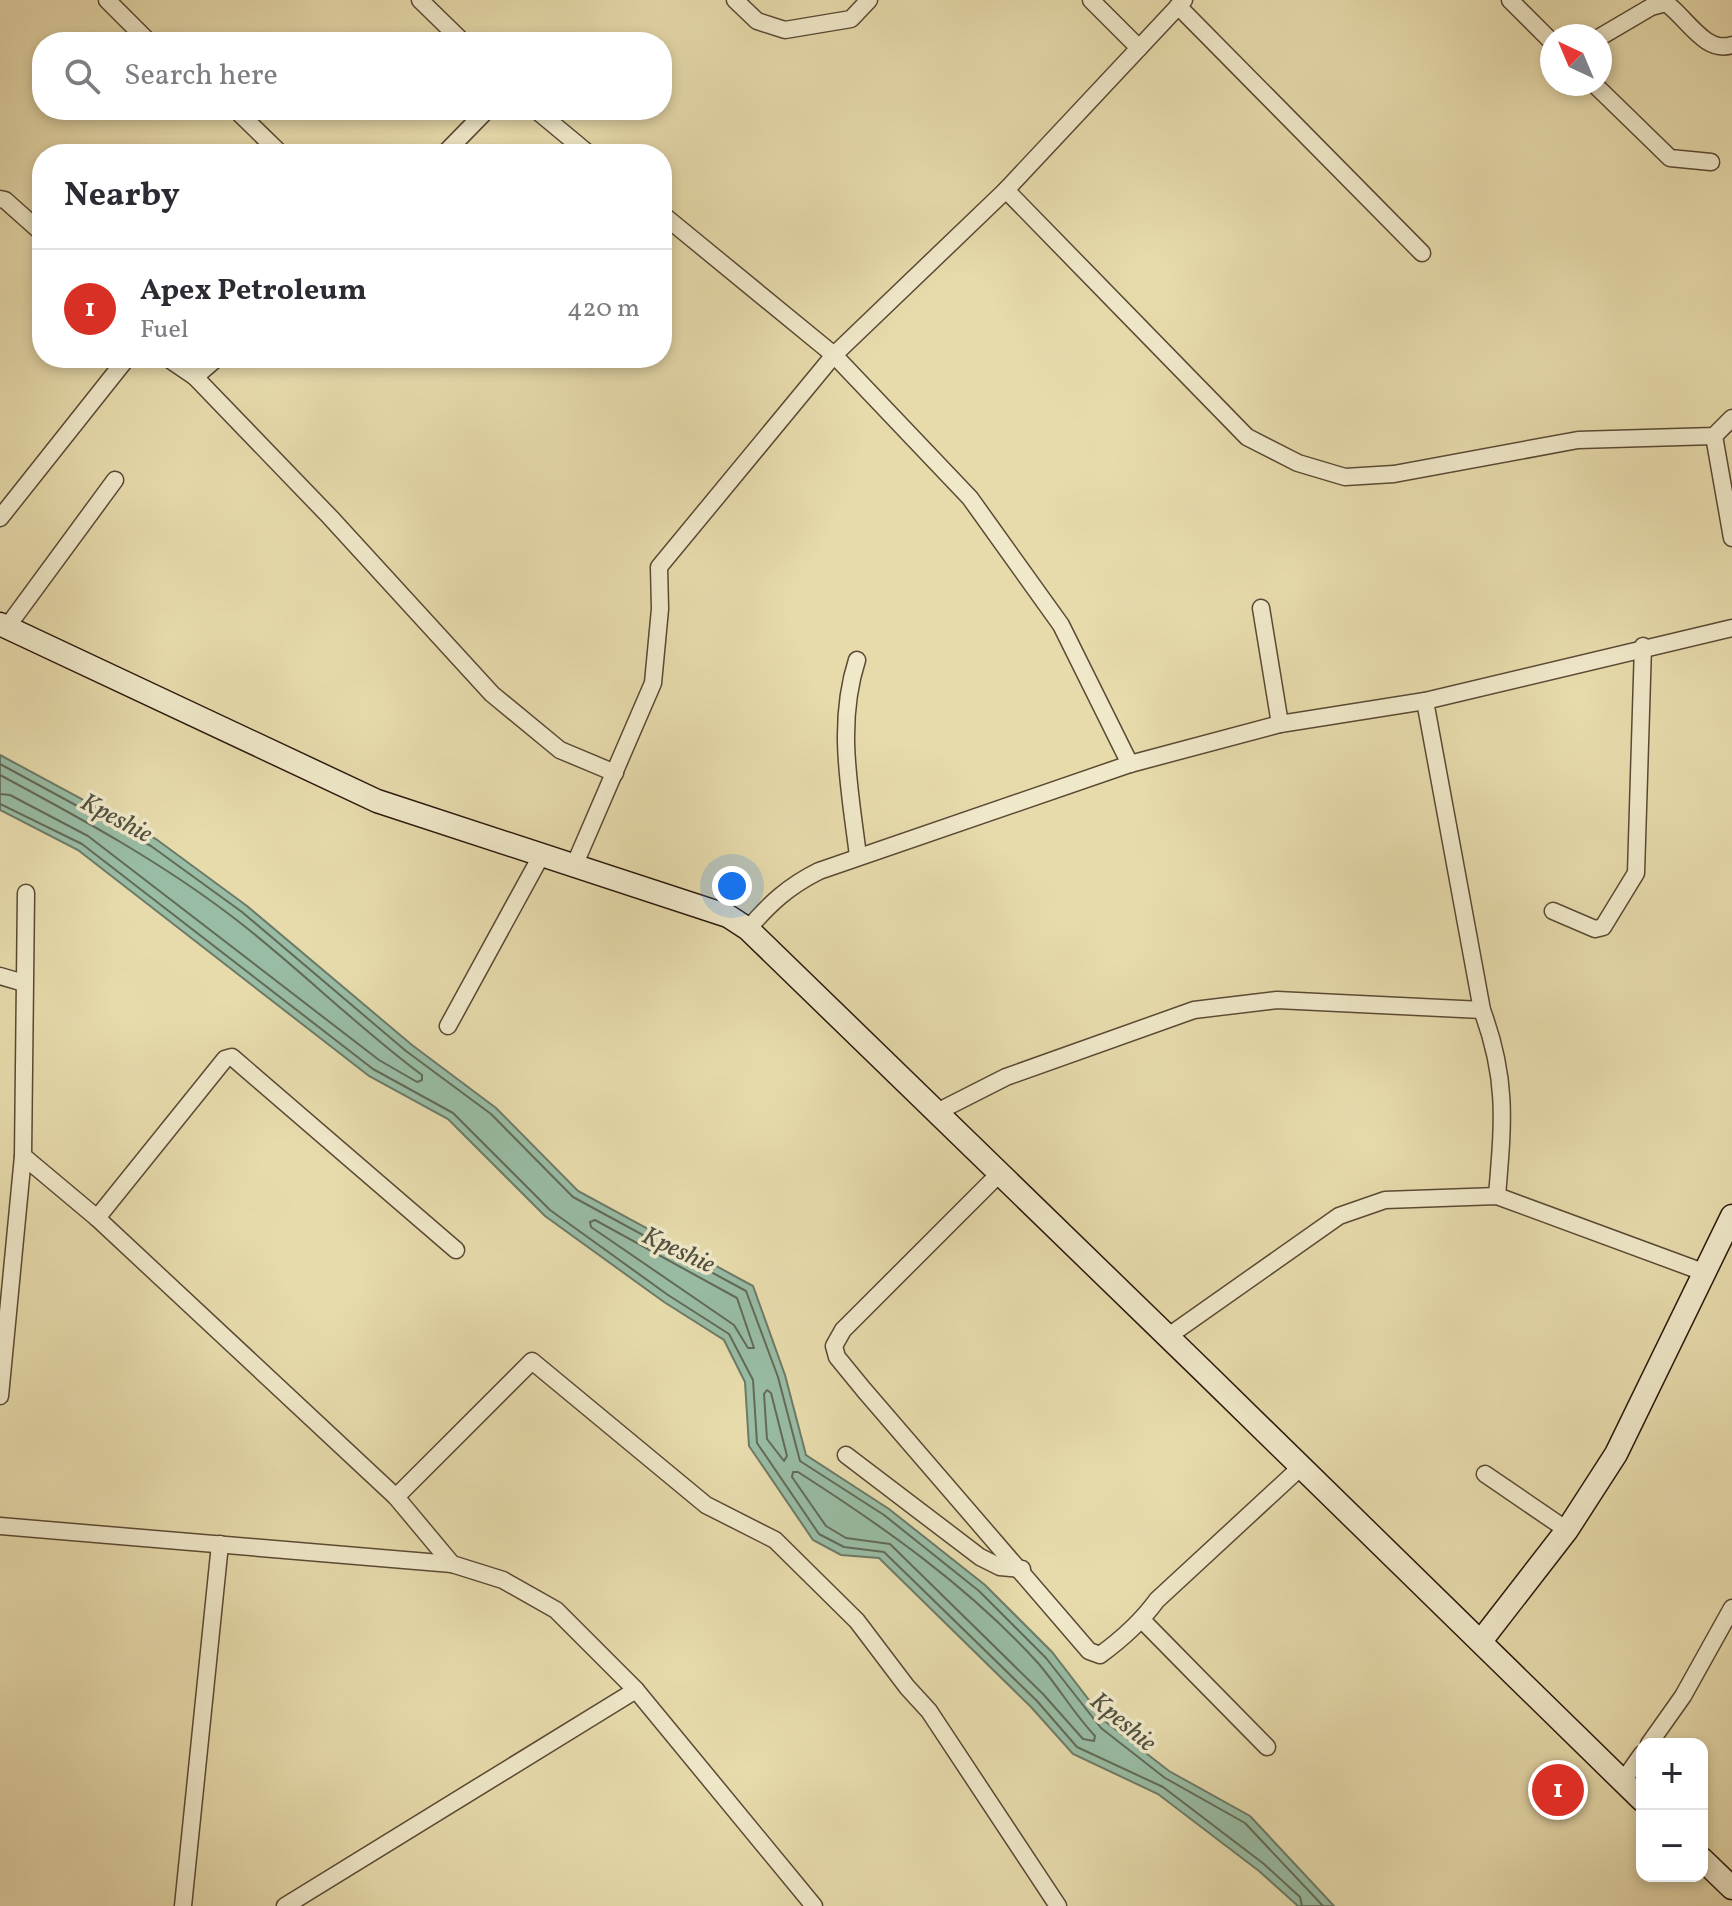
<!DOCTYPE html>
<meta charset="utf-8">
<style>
body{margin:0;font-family:Vollkorn,serif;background:#f2f2f3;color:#2b2b33}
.controls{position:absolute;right:24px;bottom:24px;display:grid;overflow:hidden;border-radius:16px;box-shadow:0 4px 12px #0003}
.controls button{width:72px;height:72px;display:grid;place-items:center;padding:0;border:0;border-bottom:2px solid #e1e1e2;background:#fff;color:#2b2b33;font:40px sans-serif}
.compass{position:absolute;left:1540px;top:24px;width:72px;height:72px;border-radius:50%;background:#fff;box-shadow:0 4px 12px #0003;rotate:316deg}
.you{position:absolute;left:732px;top:886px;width:28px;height:28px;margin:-20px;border:6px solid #fff;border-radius:50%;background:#1a73e8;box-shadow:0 0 0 12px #1a73e833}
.badge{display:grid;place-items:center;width:52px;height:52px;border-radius:50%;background:#d93025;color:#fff;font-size:26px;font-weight:700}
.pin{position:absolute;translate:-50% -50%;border:4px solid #fff;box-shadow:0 2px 8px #0006}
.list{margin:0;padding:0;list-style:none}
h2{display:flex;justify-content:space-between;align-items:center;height:104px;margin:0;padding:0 32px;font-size:34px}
h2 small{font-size:26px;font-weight:400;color:#7c7c81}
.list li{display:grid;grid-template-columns:52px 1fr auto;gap:24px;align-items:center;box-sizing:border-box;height:120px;padding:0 32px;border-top:2px solid #e1e1e2}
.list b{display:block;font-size:30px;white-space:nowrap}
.list p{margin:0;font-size:26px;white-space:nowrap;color:#7c7c81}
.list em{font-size:26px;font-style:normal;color:#7c7c81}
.icon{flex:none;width:44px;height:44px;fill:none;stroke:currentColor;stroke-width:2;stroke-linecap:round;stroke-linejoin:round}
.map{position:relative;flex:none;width:1732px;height:1906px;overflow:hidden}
.search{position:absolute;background:#fff;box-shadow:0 4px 12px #0003;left:32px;top:32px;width:640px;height:88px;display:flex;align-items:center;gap:20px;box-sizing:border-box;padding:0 28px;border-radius:32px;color:#7c7c81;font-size:30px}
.panel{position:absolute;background:#fff;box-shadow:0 4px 12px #0003;left:32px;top:144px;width:640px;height:224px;border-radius:32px}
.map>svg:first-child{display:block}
</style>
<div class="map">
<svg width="1732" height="1906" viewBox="0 0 1732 1906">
<rect width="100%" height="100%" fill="#e7dbac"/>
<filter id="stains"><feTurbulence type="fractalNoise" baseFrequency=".0025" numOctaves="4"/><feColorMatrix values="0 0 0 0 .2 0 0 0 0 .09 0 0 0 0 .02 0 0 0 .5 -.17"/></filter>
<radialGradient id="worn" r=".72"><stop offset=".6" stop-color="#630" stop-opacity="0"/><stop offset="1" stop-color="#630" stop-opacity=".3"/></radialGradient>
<path fill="#98bca4" stroke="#6d7a67" stroke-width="2" d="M0 755 156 839 247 906 412 1045 496 1108 578 1191 753 1286 785 1375 806 1455 889 1509 985 1585 1052 1652 1106 1722 1169 1771 1250 1816 1334 1906H1298L1259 1871 1158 1794 1073 1754 1031 1707 879 1558 841 1555 813 1540 749 1446 745 1382 724 1340 664 1302 545 1216 448 1119 369 1076 78 850 0 810Z"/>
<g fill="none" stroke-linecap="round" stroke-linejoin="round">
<g stroke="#626a58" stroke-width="2">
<path d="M0 764 151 846 242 912 406 1051 491 1114 573 1197 746 1291 778 1377 800 1461 884 1515 979 1591 1046 1658 1101 1728 1165 1778 1245 1823 1323 1906"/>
<path d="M0 775C82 819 161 862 234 918 299 968 356 1026 422 1075V1080L417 1082 379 1060 88 836 10 795 0 794"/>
<path d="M0 804 82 844 373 1069 453 1113 550 1210 668 1295 729 1334 753 1380 757 1443 819 1534 844 1547 884 1552 1037 1701 1077 1747 1163 1787 1264 1864 1300 1897 1302 1906"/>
<path d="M595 1220 737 1298 754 1348H748L734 1325 591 1227 590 1222Z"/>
<path d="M767 1390 771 1393 787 1456 784 1461 767 1439 764 1394Z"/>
<path d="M793 1472H798C884 1527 969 1587 1038 1663 1058 1686 1074 1714 1095 1736L1094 1741 1083 1739 1043 1694 890 1544 846 1538 826 1526 792 1477Z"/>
</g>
<g stroke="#5b4934" stroke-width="19">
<g id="street">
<path d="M107 0 149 42"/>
<path d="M420 0 463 42"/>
<path d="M735 0 757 21 785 30 851 19 869 0"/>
<path d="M1091 0 1139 48"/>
<path d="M1510 0 1552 42"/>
<path d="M1178 6 1422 253"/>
<path d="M1600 37 1651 7 1666 3C1687 18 1705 54 1732 45"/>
<path d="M1594 84 1670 158 1711 162"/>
<path d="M236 110 281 154"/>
<path d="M536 110 589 154"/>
<path d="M444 154 487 110"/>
<path d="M1006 190 1247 437 1298 463 1345 477 1394 474 1578 440 1714 436 1732 418"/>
<path d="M0 199 5 200 42 233"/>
<path d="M662 214 834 355 970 498 1061 625 1130 764"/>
<path d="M167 358 195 377 330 517 492 694 560 750 615 773"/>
<path d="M195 377 217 358"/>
<path d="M1714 436 1732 538"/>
<path d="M0 518 127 358"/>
<path d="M1261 608 1280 724"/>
<path d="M7 627 115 480"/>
<path d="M857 660C836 725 850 790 858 856"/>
<path d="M1425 701 1482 1010C1508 1080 1503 1123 1497 1196"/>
<path d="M574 866 653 683 660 609 659 567 834 355 1006 190 1184 0"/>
<path d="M1553 911 1595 929 1603 927 1636 873 1643 646"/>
<path d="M748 929C770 903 789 886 819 871L1130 764 1280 724 1425 701 1732 628"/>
<path d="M0 976 24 983"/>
<path d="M448 1026 541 856"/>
<path d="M937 1112 1006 1077 1194 1010 1277 1000 1482 1010"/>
<path d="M23 1156 97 1218 396 1497 452 1564 503 1580 556 1610 636 1690 814 1906"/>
<path d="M999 1174 843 1330 834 1346 837 1357 864 1390 1089 1651 1100 1655C1122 1639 1141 1622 1157 1600L1302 1466"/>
<path d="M97 1218 225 1059 232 1057 456 1250"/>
<path d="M1170 1335 1339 1216 1385 1200 1497 1196 1703 1272"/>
<path d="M0 1396 23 1156 26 893"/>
<path d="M846 1455 980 1557 1000 1567 1022 1569"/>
<path d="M1485 1474 1567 1530"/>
<path d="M396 1497 532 1361 706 1505 775 1540 857 1621 907 1687 929 1711 1058 1906"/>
<path d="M0 1526 452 1564"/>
<path d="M1142 1620 1267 1747"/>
<path d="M1649 1744 1683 1696 1732 1608"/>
<path d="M1623 1781 1642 1754"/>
<path d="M183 1906 220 1544"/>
<path d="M285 1906 636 1690"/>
</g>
</g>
<g stroke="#2c180c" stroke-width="25">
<g id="secondary">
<path d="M0 624 377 801 728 916 748 929C1047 1219 1345 1508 1642 1800"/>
<path d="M1481 1641 1567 1530 1616 1454 1732 1216"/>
<path d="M1702 1859 1732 1888"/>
</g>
</g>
<use href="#street" stroke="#efe8c9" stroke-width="16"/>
<use href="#secondary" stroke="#efe8c9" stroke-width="22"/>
</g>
<g text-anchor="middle" stroke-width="7" stroke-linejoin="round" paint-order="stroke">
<g font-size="26" font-style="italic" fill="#525141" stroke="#efe8c9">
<text transform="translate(117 817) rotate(28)" y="9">Kpeshie</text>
<text transform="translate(679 1249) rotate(25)" y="9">Kpeshie</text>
<text transform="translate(1124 1721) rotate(40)" y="9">Kpeshie</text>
</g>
</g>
<rect width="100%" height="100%" filter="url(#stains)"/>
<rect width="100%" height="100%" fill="url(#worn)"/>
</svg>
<div class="controls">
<button>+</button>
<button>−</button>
</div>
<svg class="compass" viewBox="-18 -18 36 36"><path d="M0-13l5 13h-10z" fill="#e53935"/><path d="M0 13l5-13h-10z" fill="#7c7c81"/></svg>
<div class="you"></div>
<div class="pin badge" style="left:1558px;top:1790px">1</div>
<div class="search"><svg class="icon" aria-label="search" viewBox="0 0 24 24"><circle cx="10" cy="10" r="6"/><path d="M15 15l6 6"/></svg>Search here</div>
<section class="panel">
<h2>Nearby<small></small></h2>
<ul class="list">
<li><span class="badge">1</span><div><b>Apex Petroleum</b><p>Fuel</p></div><em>420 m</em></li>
</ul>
</section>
</div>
